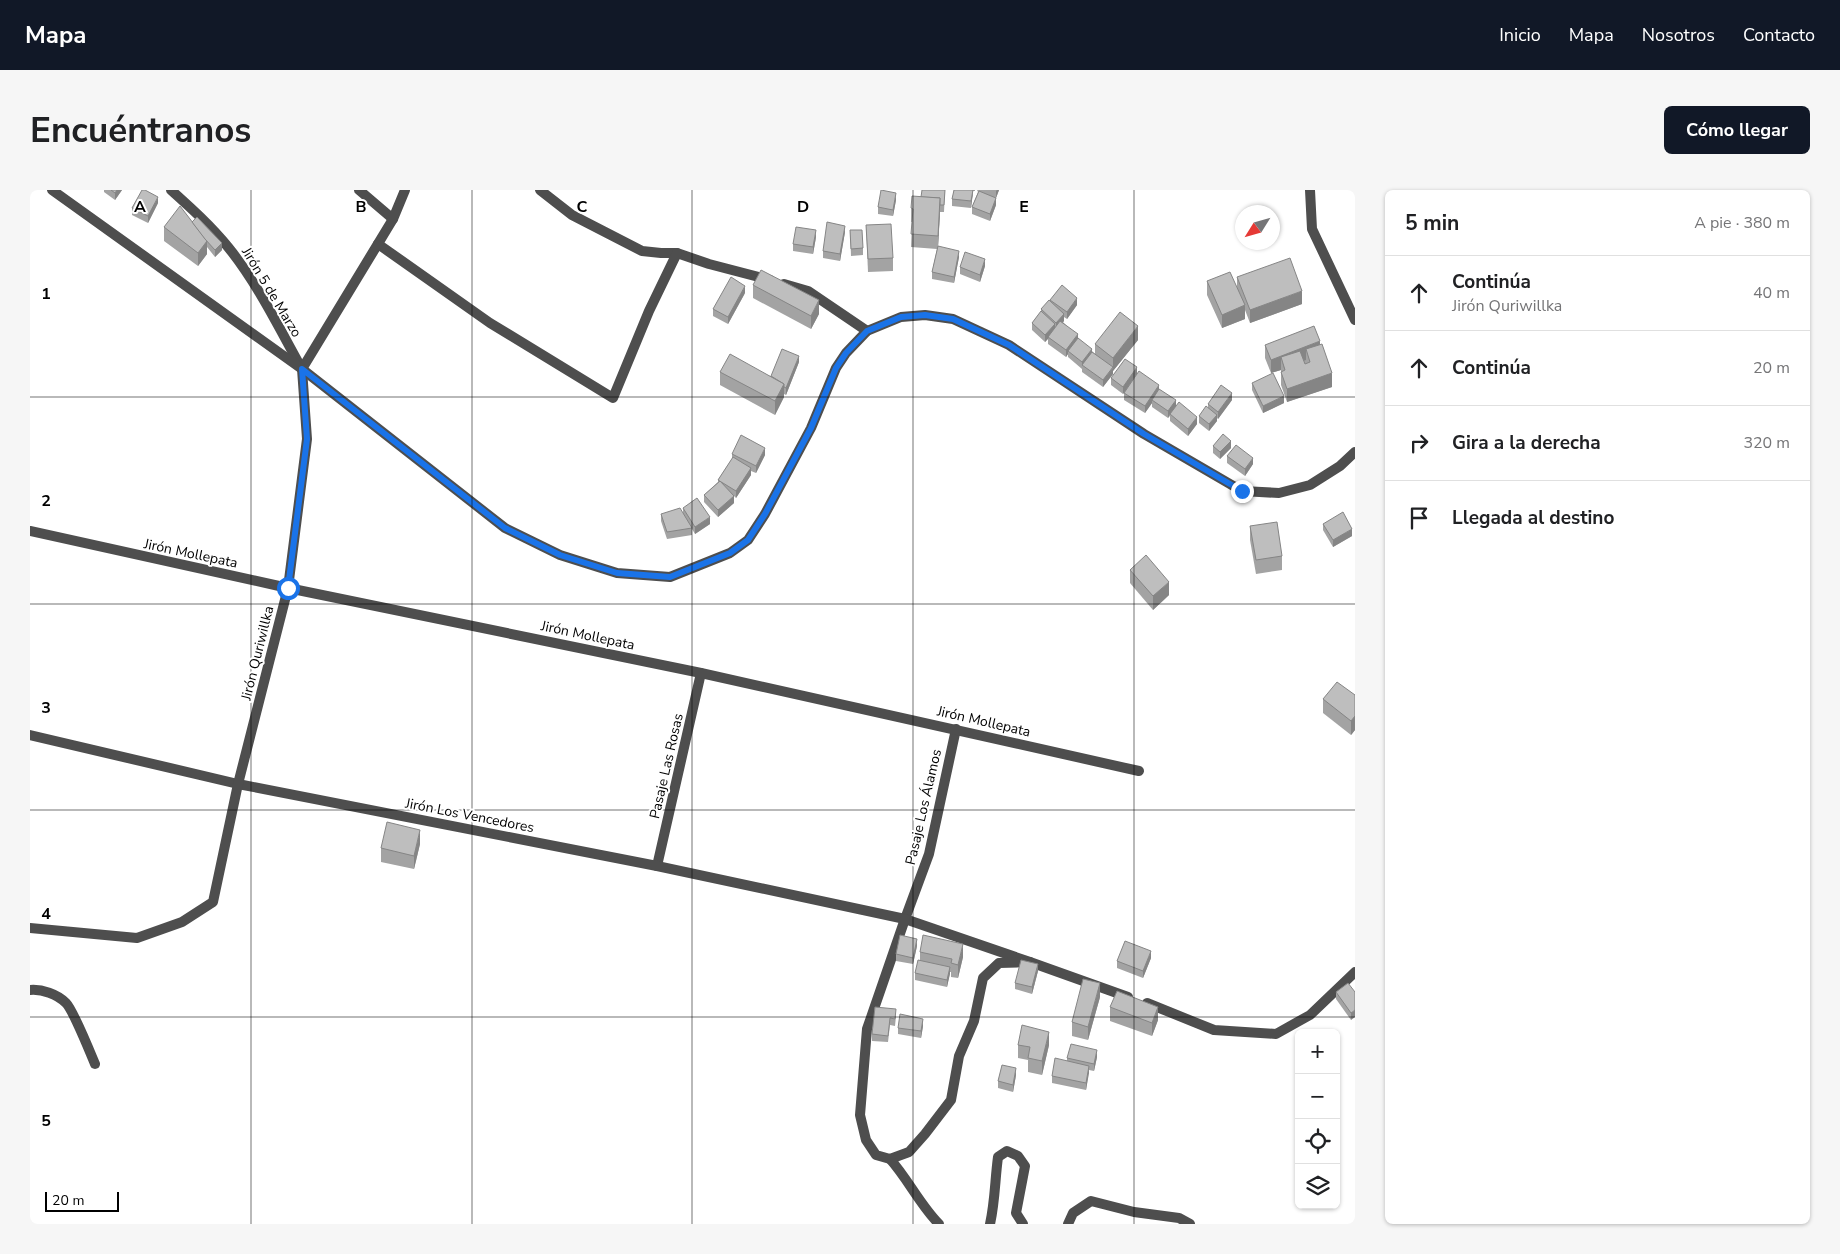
<!DOCTYPE html>
<html lang="es">
<meta charset="utf-8">
<style>
body{margin:0;font-family:"Nunito Sans",sans-serif;background:#f6f6f6;color:#202124}
.controls{position:absolute;right:15px;bottom:15px;display:grid;overflow:hidden;border-radius:8px;box-shadow:0 1px 4px #0004}
.controls button{width:45px;height:45px;display:grid;place-items:center;padding:0;border:0;border-bottom:1px solid #e0e0e0;background:#fff;color:#202124;font:25px sans-serif}
.compass{position:absolute;left:1205px;top:15px;width:45px;height:45px;border-radius:50%;background:#fff;box-shadow:0 1px 4px #0004;rotate:233deg}
.scale{position:absolute;left:15px;bottom:12px;width:74px;box-sizing:border-box;padding-left:5px;border:2px solid #000;border-top:0;font-size:14px;line-height:18px;white-space:nowrap;color:#000;-webkit-text-stroke:4px #fff;paint-order:stroke}
.stop{position:absolute;width:15px;height:15px;margin:-11px;border:4px solid #1a73e8;border-radius:50%;background:#fff}
.stop.end{background:#1a73e8;border-color:#fff;box-shadow:0 1px 5px #0008}
.list{margin:0;padding:0;list-style:none}
h2{display:flex;justify-content:space-between;align-items:center;height:65px;margin:0;padding:0 20px;font-size:21px}
h2 small{font-size:16px;font-weight:400;color:#757577}
.list li{display:grid;grid-template-columns:32px 1fr auto;gap:15px;align-items:center;box-sizing:border-box;height:75px;padding:0 20px;border-top:1px solid #e0e0e0}
.list b{display:block;font-size:19px;white-space:nowrap}
.list p{margin:0;font-size:16px;white-space:nowrap;color:#757577}
.list em{font-size:16px;font-style:normal;color:#757577}
.icon{flex:none;width:28px;height:28px;fill:none;stroke:currentColor;stroke-width:2;stroke-linecap:round;stroke-linejoin:round}
.map{position:relative;flex:none;width:1325px;height:1034px;overflow:hidden;border-radius:8px}
header{display:flex;align-items:center;gap:30px;box-sizing:border-box;height:70px;padding:0 25px;background:#111827;color:#fff}
header strong{font-size:24px}
nav{display:flex;gap:28px;margin-inline-start:auto;font-size:18px}
.intro{display:flex;align-items:center;justify-content:space-between;box-sizing:border-box;height:120px;padding:0 30px}
h1{margin:0;font-size:35px}
.button{padding:12px 22px;border-radius:8px;background:#111827;color:#fff;font-size:18px;font-weight:700}
main{display:flex;gap:30px;padding:0 30px}
aside{flex:1;background:#fff;border-radius:8px;box-shadow:0 1px 4px #0004}
.map>svg:first-child{display:block}
</style>
<header>
<strong>Mapa</strong>
<nav><a>Inicio</a><a>Mapa</a><a>Nosotros</a><a>Contacto</a></nav>
</header>
<div class="intro"><h1>Encuéntranos</h1><a class="button">Cómo llegar</a></div>
<main>
<div class="map">
<svg width="1325" height="1034" viewBox="0 0 1325 1034">
<rect width="100%" height="100%" fill="#fff"/>
<g fill="none" stroke-linecap="round" stroke-linejoin="round">
<g stroke="#4e4e4e" stroke-width="10">
<path d="M627 676 671 483"/>
<path d="M875 729 899 664 926 539"/>
</g>
<g stroke="#4e4e4e" stroke-width="10">
<path d="M141 0C161 18 181 36 198 57 228 94 249 138 272 179"/>
<path d="M329 0 363 29"/>
<path d="M510 0 542 25 612 61 631 63H647L679 74 740 90"/>
<path d="M348 54 460 133 583 208 619 121 647 63"/>
<path d="M754 94 778 101 837 141"/>
<path d="M0 341 258 398 671 483 1109 581"/>
<path d="M0 545 208 594 627 676 875 729 1000 772"/>
<path d="M875 729 837 839 830 925 836 950 846 965 860 969 879 962 895 944 921 910 929 866 944 831 953 788 969 773 1000 772 1098 807"/>
<path d="M0 738 107 748 152 732 183 712 208 594 258 398 277 249 272 179 363 29 375 0"/>
<path d="M0 800C12 799 27 804 36 813 43 820 60 862 65 874"/>
<path d="M1117 813 1184 840 1246 844 1280 825 1325 782"/>
<path d="M860 969C878 989 890 1015 909 1034"/>
<path d="M960 1034C965 1012 965 989 968 967L977 961 988 966 995 976 986 1023 993 1034"/>
<path d="M1038 1034 1043 1023 1061 1011 1104 1022 1149 1028 1160 1034"/>
</g>
<g stroke="#4e4e4e" stroke-width="10">
<path d="M22 0 272 179 475 338 530 365 587 383 640 387 700 363 718 350 735 324 781 238 806 178 816 163 837 141 871 127 895 125 923 129 979 155 1114 244 1212 301 1249 303 1280 295 1310 276 1325 262"/>
<path d="M1280 0 1282 39 1325 130"/>
</g>
</g>
<g fill="#a3a3a3">
<path d="M74 0H92L85 10 74 2Z"/>
<path d="M915 0 914 22H910L908 56 929 67 924 93 902 89V82L907 59 881 57 882 32H881V18L891 7Z"/>
<path d="M924 0H945V1H943L941 18 922 16V9Z"/>
<path d="M947 0H969L966 8V15L960 31 942 24V17L948 2Z"/>
<path d="M866 10 863 26 848 24V17Z"/>
<path d="M128 13 118 33 102 25V18Z"/>
<path d="M162 32 192 60 185 67 177 57V64L168 76 134 51V37Z"/>
<path d="M836 35 863 68V81L838 82Z"/>
<path d="M820 40 833 58V65L821 66Z"/>
<path d="M815 42 810 71 793 68V61Z"/>
<path d="M786 47 783 64 763 61V54Z"/>
<path d="M955 76 950 92 930 84V77Z"/>
<path d="M1207 87 1272 114 1220 133 1215 120V129L1192 138 1177 105V91L1207 99Z"/>
<path d="M723 95 789 124 781 139 723 108Z"/>
<path d="M715 103 698 134 683 126V119Z"/>
<path d="M1020 110 1047 115 1037 129 1034 127V131L1033 132 1048 148 1065 164V154L1108 150 1083 181V184L1073 197 1052 182V179L1038 167V164L1036 167 1018 154V149L1015 152 1002 140V133L1011 122V119L1020 112Z"/>
<path d="M1290 154 1302 197 1257 212 1251 195V180L1241 183 1235 168V155Z"/>
<path d="M769 172 756 205 754 204V207L745 225 690 195V182L741 186Z"/>
<path d="M1107 183 1129 199 1146 216 1167 234 1158 246 1140 231V226L1138 228 1122 217V213L1115 223 1094 210V203L1093 204 1081 195V188Z"/>
<path d="M1222 193 1254 213 1233 223 1222 200Z"/>
<path d="M1202 210 1188 229 1187 228V231L1179 241 1169 233V226L1178 218V214Z"/>
<path d="M1183 256 1201 258 1190 269 1183 263Z"/>
<path d="M702 264 735 265 726 283 721 281V285L706 308 704 306V313L688 327 674 312V305L688 292V290L702 269Z"/>
<path d="M1197 266 1223 274 1215 286 1197 273Z"/>
<path d="M653 318 680 334 665 344 662 339V345L637 349 631 331V324L653 323Z"/>
<path d="M1293 334 1322 346 1303 357 1293 340Z"/>
<path d="M1220 336 1252 366V380L1226 384 1220 350Z"/>
<path d="M1100 380 1139 405 1123 420 1100 393Z"/>
<path d="M1325 505V540L1321 545 1293 523V509Z"/>
<path d="M390 654 384 679 351 672V658Z"/>
<path d="M887 756 883 774 866 771V764Z"/>
<path d="M890 762 933 767 928 788 921 787V782H920L917 797 885 790V783L890 770Z"/>
<path d="M1121 768 1113 788 1087 778V771Z"/>
<path d="M1008 781 1002 804 985 799V793Z"/>
<path d="M1306 802H1325L1321 830 1306 809Z"/>
<path d="M1070 807 1058 850 1042 846V832Z"/>
<path d="M845 817 866 826 865 836 860 835 858 852 842 851V844Z"/>
<path d="M1080 817 1128 830 1122 846 1080 831Z"/>
<path d="M893 836 891 848 868 844V838Z"/>
<path d="M988 855H1019L1012 885 998 882V870L988 868Z"/>
<path d="M1067 867 1064 881 1059 880 1056 900 1022 893V886L1037 871V868Z"/>
<path d="M986 885 983 902 968 898V891Z"/>
</g>
<g fill="#858585">
<path d="M87 0H92L85 10V3Z"/>
<path d="M943 0V3L941 18V11Z"/>
<path d="M967 0H969L966 8V1Z"/>
<path d="M866 3V10L863 26V20Z"/>
<path d="M128 7V13L118 33V26Z"/>
<path d="M910 8V22L908 59V46Z"/>
<path d="M966 8V15L960 31V24Z"/>
<path d="M815 36V42L810 71V64Z"/>
<path d="M786 40V47L783 64V57Z"/>
<path d="M177 51V64L168 76V63Z"/>
<path d="M192 53V60L185 67V60Z"/>
<path d="M929 61V67L924 93V87Z"/>
<path d="M955 69V76L950 92V85Z"/>
<path d="M715 96V103L698 134V127Z"/>
<path d="M1272 101V114L1220 133V120Z"/>
<path d="M1047 108V115L1037 129V122Z"/>
<path d="M789 110V124L781 139V126Z"/>
<path d="M1215 115V129L1192 138V125Z"/>
<path d="M1034 124V131L1026 140V133Z"/>
<path d="M1025 134V141L1015 152V145Z"/>
<path d="M1108 136V150L1083 181V184L1073 197V190L1083 178V168Z"/>
<path d="M1048 144V150L1038 161V164L1036 167V160Z"/>
<path d="M1290 151V165L1276 159V170L1254 178 1251 167V180L1241 183V170Z"/>
<path d="M1062 159V166L1052 175V179V172Z"/>
<path d="M769 166V172L756 205V198Z"/>
<path d="M1107 177V184L1093 204V197Z"/>
<path d="M1302 183V197L1257 212V199Z"/>
<path d="M754 194V207L745 225V211Z"/>
<path d="M1129 195V202L1122 210V213L1115 223V216Z"/>
<path d="M1202 203V210L1188 229V222Z"/>
<path d="M1254 206V213L1233 223V216Z"/>
<path d="M1146 210V217L1140 224 1138 228V221Z"/>
<path d="M1187 225V231L1179 241V234Z"/>
<path d="M1167 227V234L1158 246V239Z"/>
<path d="M1201 251V258L1190 269V262Z"/>
<path d="M735 258V265L726 283V276Z"/>
<path d="M1223 268V274L1215 286V279Z"/>
<path d="M721 278V285L706 308V301Z"/>
<path d="M704 306V313L688 327V320Z"/>
<path d="M680 327V334L665 344V337Z"/>
<path d="M1322 339V346L1303 357V350Z"/>
<path d="M1139 392V405L1123 420V406Z"/>
<path d="M1325 526V540L1321 545V531Z"/>
<path d="M390 640V654L384 679V666Z"/>
<path d="M887 749V756L883 774V768Z"/>
<path d="M933 754V767L928 788V775Z"/>
<path d="M1121 761V768L1113 788V781Z"/>
<path d="M1008 774V781L1002 804V797Z"/>
<path d="M920 777V784L917 797V790Z"/>
<path d="M1070 793V807L1058 850V837Z"/>
<path d="M1128 817V830L1122 846V833Z"/>
<path d="M1325 820V827L1321 830V823Z"/>
<path d="M893 829V836L891 848V841Z"/>
<path d="M1019 842V855L1012 885V871Z"/>
<path d="M1067 860V867L1064 881V874Z"/>
<path d="M1059 876V883L1056 900V893Z"/>
<path d="M986 878V885L983 902V895Z"/>
</g>
<g fill="#bebebe" stroke="#858585">
<path d="M81 0H87L85 3Z"/>
<path d="M112 0H115L128 7 118 26 102 18Z"/>
<path d="M851 0 866 3 863 20 848 17Z"/>
<path d="M892 0H915L914 15H910V8L891 7Z"/>
<path d="M924 0H943L941 11 922 9Z"/>
<path d="M949 1 966 8 960 24 942 17Z"/>
<path d="M882 6 910 8 908 46 881 44 883 19 881 18Z"/>
<path d="M150 16 177 51 168 63 134 37Z"/>
<path d="M167 27 192 53 185 60 175 49 162 32Z"/>
<path d="M797 32 815 36 810 64 793 61Z"/>
<path d="M861 34 863 68 838 69 836 35Z"/>
<path d="M766 37 786 40 783 57 763 54Z"/>
<path d="M820 40H832L833 58 821 59Z"/>
<path d="M908 56 929 61 924 87 902 82Z"/>
<path d="M935 62 955 69 950 85 930 77Z"/>
<path d="M1260 68 1272 101 1220 120 1207 87Z"/>
<path d="M731 80 789 110 781 126 723 95Z"/>
<path d="M1200 82 1215 115 1192 125 1177 91Z"/>
<path d="M701 87 715 96 698 127 683 119Z"/>
<path d="M1032 95 1047 108 1037 122 1020 110Z"/>
<path d="M1019 110 1034 124 1026 133 1011 119Z"/>
<path d="M1011 121 1025 134 1015 145 1002 133Z"/>
<path d="M1090 122 1108 136 1083 168 1065 154Z"/>
<path d="M1030 131 1048 144 1036 160 1018 147Z"/>
<path d="M1284 136 1290 151 1241 170 1235 155Z"/>
<path d="M1048 148 1062 159 1052 172 1038 161Z"/>
<path d="M1292 154 1302 183 1257 199 1251 182 1255 180 1251 167 1270 161 1275 174 1280 172 1276 159Z"/>
<path d="M752 159 769 166 756 198 754 197V194L741 186Z"/>
<path d="M1062 162 1083 177 1073 190 1052 175Z"/>
<path d="M700 164 754 194 745 211 690 182Z"/>
<path d="M1095 169 1107 177 1093 197 1081 188Z"/>
<path d="M1109 181 1129 195 1115 216 1094 203Z"/>
<path d="M1243 183 1254 206 1233 216 1222 193Z"/>
<path d="M1191 195 1202 203 1188 222 1178 214Z"/>
<path d="M1129 199 1146 210 1138 221 1122 210Z"/>
<path d="M1149 212 1167 227 1158 239 1140 224Z"/>
<path d="M1176 216 1187 225 1179 234 1169 226Z"/>
<path d="M1193 244 1201 251 1190 262 1183 256Z"/>
<path d="M711 245 735 258 726 276 702 264Z"/>
<path d="M1206 255 1223 268 1215 279 1197 266Z"/>
<path d="M703 267 721 278 706 301 688 290Z"/>
<path d="M690 291 704 306 688 320 674 305Z"/>
<path d="M667 308 680 327 665 337 653 318Z"/>
<path d="M650 318 662 338 637 342 631 324Z"/>
<path d="M1313 322 1322 339 1303 350 1293 334Z"/>
<path d="M1247 332 1252 366 1226 370 1220 336Z"/>
<path d="M1116 365 1139 392 1123 406 1100 380Z"/>
<path d="M1307 492 1325 505V526L1321 531 1293 509Z"/>
<path d="M357 632 390 640 384 666 351 658Z"/>
<path d="M870 745 887 749 883 768 866 764Z"/>
<path d="M893 745 933 754 928 775 921 773 922 769 890 762Z"/>
<path d="M1095 751 1121 761 1113 781 1087 771Z"/>
<path d="M888 770 920 777 917 790 885 783Z"/>
<path d="M991 770 1008 774 1002 797 985 793Z"/>
<path d="M1053 789 1070 793 1058 837 1042 832Z"/>
<path d="M1318 793 1325 802V820L1321 823 1306 802Z"/>
<path d="M1087 801 1128 817 1122 833 1080 817Z"/>
<path d="M845 817 866 819 865 829 860 828 858 846 842 844Z"/>
<path d="M870 824 893 829 891 841 868 838Z"/>
<path d="M992 835 1019 842 1012 871 998 868 1000 857 988 855Z"/>
<path d="M1041 854 1067 860 1064 874 1037 868Z"/>
<path d="M1025 868 1059 876 1056 893 1022 886Z"/>
<path d="M972 875 986 878 983 895 968 891Z"/>
</g>
<g fill="none" stroke-linecap="round" stroke-linejoin="round">
<path stroke="#1a73e8" stroke-width="6" d="M258 398 277 249 272 179 475 338 530 365 587 383 640 387 700 363 718 350 735 324 781 238 806 178 816 163 837 141 871 127 895 125 923 129 979 155 1114 244 1212 301"/>
</g>
<path fill="none" stroke="#000" stroke-width="1" stroke-opacity="0.55" d="M221 0V1034M442 0V1034M662 0V1034M883 0V1034M1104 0V1034M0 207H1325M0 414H1325M0 620H1325M0 827H1325"/>
<g text-anchor="middle" stroke-width="4" stroke-linejoin="round" paint-order="stroke">
<g font-size="14" fill="#000" stroke="#fff">
<text transform="translate(242 102) rotate(59)" y="5">Jirón 5 de Marzo</text>
<text transform="translate(161 363) rotate(12)" y="5">Jirón Mollepata</text>
<text transform="translate(558 445) rotate(12)" y="5">Jirón Mollepata</text>
<text transform="translate(227 463) rotate(-76)" y="5">Jirón Quriwillka</text>
<text transform="translate(954 531) rotate(13)" y="5">Jirón Mollepata</text>
<text transform="translate(636 576) rotate(-77)" y="5">Pasaje Las Rosas</text>
<text transform="translate(893 617) rotate(-77)" y="5">Pasaje Los Álamos</text>
<text transform="translate(440 625) rotate(11)" y="5">Jirón Los Vencedores</text>
</g>
</g>
<g font-size="16" text-anchor="middle" font-weight="bold" fill="#000" stroke="#fff" stroke-width="4" stroke-linejoin="round" paint-order="stroke">
<text x="110" y="22">A</text>
<text x="331" y="22">B</text>
<text x="552" y="22">C</text>
<text x="773" y="22">D</text>
<text x="994" y="22">E</text>
<text x="16" y="109">1</text>
<text x="16" y="316">2</text>
<text x="16" y="523">3</text>
<text x="16" y="729">4</text>
<text x="16" y="936">5</text>
</g>
</svg>
<div class="controls">
<button>+</button>
<button>−</button>
<button><svg class="icon" aria-label="locate" viewBox="0 0 24 24"><circle cx="12" cy="12" r="6"/><path d="M12 2v4M12 18v4M2 12h4M18 12h4"/></svg></button>
<button><svg class="icon" aria-label="layers" viewBox="0 0 24 24"><path d="M12 4l9 5-9 5-9-5zM3 14l9 5 9-5"/></svg></button>
</div>
<svg class="compass" viewBox="-18 -18 36 36"><path d="M0-13l5 13h-10z" fill="#e53935"/><path d="M0 13l5-13h-10z" fill="#757577"/></svg>
<div class="scale">20 m</div>
<div class="stop" style="left:258px;top:398px"></div>
<div class="stop end" style="left:1212px;top:301px"></div>
</div>
<aside>
<h2>5 min<small>A pie · 380 m</small></h2>
<ul class="list">
<li><svg class="icon" aria-label="ahead" viewBox="0 0 24 24"><path d="M12 20V5M6 11l6-6 6 6"/></svg><div><b>Continúa</b><p>Jirón Quriwillka</p></div><em>40 m</em></li>
<li><svg class="icon" aria-label="ahead" viewBox="0 0 24 24"><path d="M12 20V5M6 11l6-6 6 6"/></svg><div><b>Continúa</b></div><em>20 m</em></li>
<li><svg class="icon" aria-label="right" viewBox="0 0 24 24"><path d="M7 20v-9h11M14 6l5 5-5 5"/></svg><div><b>Gira a la derecha</b></div><em>320 m</em></li>
<li><svg class="icon" aria-label="arrive" viewBox="0 0 24 24"><path d="M6 21V4h12l-3 4 3 4H6"/></svg><div><b>Llegada al destino</b></div></li>
</ul>
</aside>
</main>
